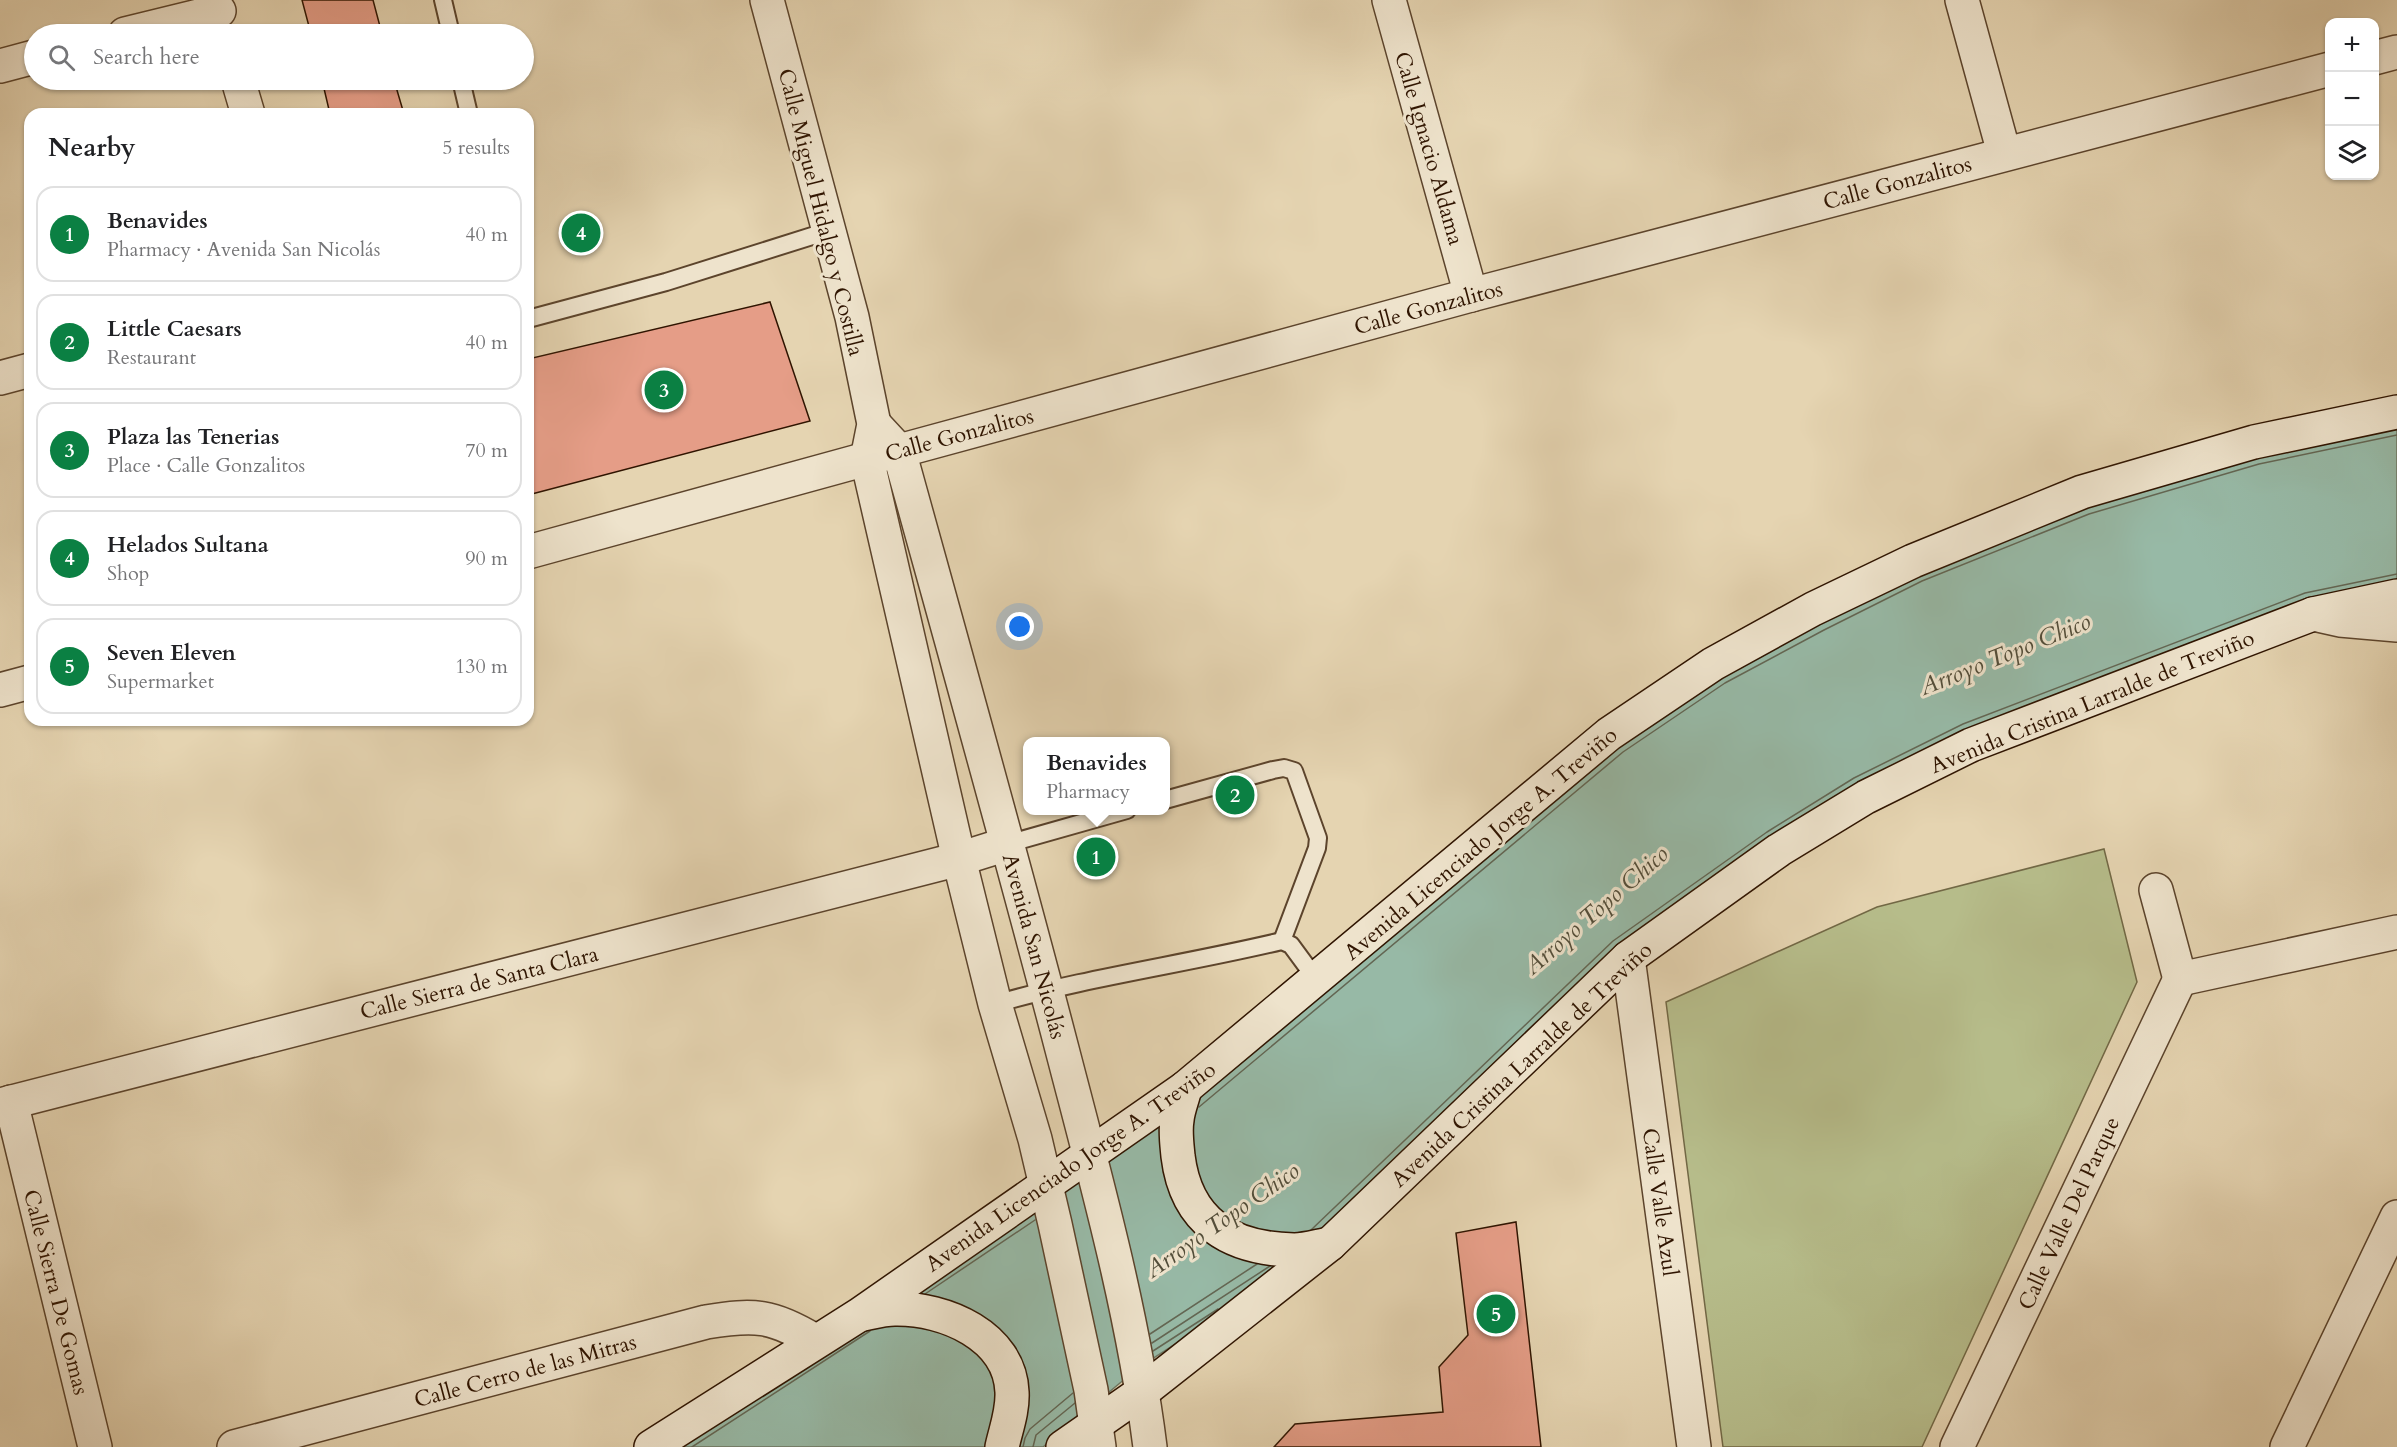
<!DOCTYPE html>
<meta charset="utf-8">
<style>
body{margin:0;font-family:Cardo,serif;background:#f6f6f6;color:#202124}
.controls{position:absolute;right:18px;top:18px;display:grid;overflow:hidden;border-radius:12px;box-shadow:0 2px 4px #0004}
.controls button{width:54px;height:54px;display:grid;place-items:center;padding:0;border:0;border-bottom:2px solid #e0e0e0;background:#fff;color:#202124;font:30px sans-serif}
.you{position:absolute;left:1020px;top:627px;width:21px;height:21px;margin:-15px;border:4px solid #fff;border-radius:50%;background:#1a73e8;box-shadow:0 0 0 9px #1a73e833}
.badge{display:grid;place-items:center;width:39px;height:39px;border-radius:50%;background:#0b8043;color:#fff;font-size:20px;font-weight:700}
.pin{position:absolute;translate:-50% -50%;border:3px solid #fff;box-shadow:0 2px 6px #0006}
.popup{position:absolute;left:1023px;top:737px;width:147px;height:78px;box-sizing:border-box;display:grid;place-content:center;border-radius:12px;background:#fff;filter:drop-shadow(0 2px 4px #0005);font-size:20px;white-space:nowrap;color:#757577}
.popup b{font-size:22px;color:#202124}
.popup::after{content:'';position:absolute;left:50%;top:100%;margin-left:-12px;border:12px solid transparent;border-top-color:#fff}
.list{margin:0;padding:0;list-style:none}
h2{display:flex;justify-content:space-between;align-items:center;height:78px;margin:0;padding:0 24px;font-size:26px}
h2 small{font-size:20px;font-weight:400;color:#757577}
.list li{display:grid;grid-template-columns:39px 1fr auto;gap:18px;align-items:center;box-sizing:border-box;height:96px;margin:0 12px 12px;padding:0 12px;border:2px solid #e0e0e0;border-radius:18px}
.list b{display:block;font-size:22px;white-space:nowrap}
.list p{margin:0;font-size:20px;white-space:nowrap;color:#757577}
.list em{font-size:20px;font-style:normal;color:#757577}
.icon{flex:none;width:33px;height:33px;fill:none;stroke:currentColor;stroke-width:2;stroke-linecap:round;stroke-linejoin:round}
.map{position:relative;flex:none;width:2397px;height:1447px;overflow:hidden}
.search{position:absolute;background:#fff;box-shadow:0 2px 4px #0004;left:24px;top:24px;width:510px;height:66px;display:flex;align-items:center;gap:15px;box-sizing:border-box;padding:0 21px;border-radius:33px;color:#757577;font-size:22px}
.panel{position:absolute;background:#fff;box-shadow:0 2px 4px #0004;left:24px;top:108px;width:510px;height:618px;border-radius:18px}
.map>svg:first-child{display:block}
</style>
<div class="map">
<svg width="2397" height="1447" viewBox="0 0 2397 1447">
<rect width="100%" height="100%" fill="#e5d4b1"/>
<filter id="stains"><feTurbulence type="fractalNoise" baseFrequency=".00333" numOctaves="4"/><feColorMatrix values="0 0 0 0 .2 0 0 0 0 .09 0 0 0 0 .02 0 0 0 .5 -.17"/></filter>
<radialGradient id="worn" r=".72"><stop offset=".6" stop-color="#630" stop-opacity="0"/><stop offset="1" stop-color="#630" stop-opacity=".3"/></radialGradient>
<path fill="#b6bc8a" stroke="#726845" stroke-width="1.5" d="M2104 849 2137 982 1922 1447H1723L1666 1002 1877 907Z"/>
<path fill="#97b9a6" stroke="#6d7764" stroke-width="1.5" d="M2397 412V596L1971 745 1628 958 1330 1244 1138 1368 1043 1447H651L1046 1186 1609 734 1913 561Z"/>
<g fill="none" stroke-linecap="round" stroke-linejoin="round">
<g stroke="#636653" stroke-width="1.5">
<path d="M1199 1107 1623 752 1725 683 1824 630 1922 581 2089 514 2259 464 2397 435"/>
<path d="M1311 1230 1613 941 1767 832 1854 778 1963 724 2305 593 2397 574"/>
<path d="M925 1294 1035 1220"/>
<path d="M1150 1334 1257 1264"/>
<path d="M1152 1343 1270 1266"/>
<path d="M1153 1351 1218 1309"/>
<path d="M692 1447 870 1331"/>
<path d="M1023 1447 1025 1438 1030 1429 1073 1393"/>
<path d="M1033 1447 1036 1435 1075 1403"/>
</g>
</g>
<g fill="#e59d87" stroke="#2f1400" stroke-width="1.5">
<path d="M302 0H373L382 34H311Z"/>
<path d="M322 80H394L404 114H330Z"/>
<path d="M770 302 810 421 528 495V359Z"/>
<path d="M1516 1222 1541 1447H1274L1295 1424 1443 1412 1439 1367 1468 1335 1456 1233Z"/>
</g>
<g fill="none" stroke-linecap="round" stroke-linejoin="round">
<g stroke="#5c442c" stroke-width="20">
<g id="service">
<path d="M443 0 451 34"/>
<path d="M461 80 469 114"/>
<path d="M528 319 666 282 828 231"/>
<path d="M1165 800 1273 770 1284 768 1294 771 1318 838 1317 848 1282 941"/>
<path d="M1007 844 1127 810"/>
<path d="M995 1004C1089 977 1186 964 1282 941L1291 945 1316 979"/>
</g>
</g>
<g stroke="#5c442c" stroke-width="36">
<g id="minor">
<path d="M1389 0 1471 295"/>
<path d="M1962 0 2004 153"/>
<path d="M125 34 219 11"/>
<path d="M2374 58 2397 52"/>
<path d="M0 66 34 57"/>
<path d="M238 80 248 114"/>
<path d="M0 378 30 370"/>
<path d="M899 451 1471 295 2330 69"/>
<path d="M2313 614 2340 620 2397 625"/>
<path d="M2156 890 2180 979"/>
<path d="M1628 958 1694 1447"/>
<path d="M2180 979 2397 932"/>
<path d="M11 1102 95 1447"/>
<path d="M0 1105 959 859 1007 844"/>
<path d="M234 1447 706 1322C755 1314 772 1315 815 1341"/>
<path d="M1957 1447 2180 979"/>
<path d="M2287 1447 2397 1217"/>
</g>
</g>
<g stroke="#5c442c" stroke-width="36">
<g id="tertiary">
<path d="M767 0 852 317 874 424 867 459 959 859 995 1004 1035 1139 1055 1224 1091 1390 1099 1447"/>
<path d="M874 424 899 451C954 650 1010 849 1062 1049 1096 1180 1133 1312 1150 1447"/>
<path d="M528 552 888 453"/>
<path d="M0 690 30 682"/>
</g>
</g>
<g stroke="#2f1400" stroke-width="36">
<g id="secondary">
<path d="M1185 1088C1183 1098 1178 1109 1177 1120 1175 1131 1177 1145 1178 1156 1186 1222 1230 1249 1294 1250 1305 1250 1318 1246 1330 1244"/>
<path d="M863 1314C873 1312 885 1309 895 1309 945 1308 1010 1336 1012 1392 1013 1411 1006 1429 1002 1447"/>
<path d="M651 1447 859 1315 1185 1088 1609 734 1713 664 1813 609 1913 561 2082 492 2254 442 2397 412"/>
<path d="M1063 1447 1142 1392 1330 1244 1628 958 1779 850 1866 797 1971 745 2313 614 2397 596"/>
</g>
</g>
<use href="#service" stroke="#eee3cc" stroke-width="16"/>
<use href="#minor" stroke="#eee3cc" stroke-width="33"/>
<use href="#tertiary" stroke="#eee3cc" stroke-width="33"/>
<use href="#secondary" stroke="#eee3cc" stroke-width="33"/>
</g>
<g text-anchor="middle" stroke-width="6" stroke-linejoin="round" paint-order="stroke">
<g font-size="22" fill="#2f1400" stroke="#eee3cc">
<text transform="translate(1430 148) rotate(74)" y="8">Calle Ignacio Aldama</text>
<text transform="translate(1897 182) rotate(-15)" y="8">Calle Gonzalitos</text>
<text transform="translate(822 212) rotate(76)" y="8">Calle Miguel Hidalgo y Costilla</text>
<text transform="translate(1428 307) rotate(-15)" y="8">Calle Gonzalitos</text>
<text transform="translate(959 434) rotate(-15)" y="8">Calle Gonzalitos</text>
<text transform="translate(2092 701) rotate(-22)" y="8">Avenida Cristina Larralde de Treviño</text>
<text transform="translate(1480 843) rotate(-40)" y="8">Avenida Licenciado Jorge A. Treviño</text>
<text transform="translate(1035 946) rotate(75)" y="8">Avenida San Nicolás</text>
<text transform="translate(479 982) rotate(-14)" y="8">Calle Sierra de Santa Clara</text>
<text transform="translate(1521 1064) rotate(-43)" y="8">Avenida Cristina Larralde de Treviño</text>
<text transform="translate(1070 1166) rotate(-35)" y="8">Avenida Licenciado Jorge A. Treviño</text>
<text transform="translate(1661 1202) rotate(82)" y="8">Calle Valle Azul</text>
<text transform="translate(2068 1213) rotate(-65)" y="8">Calle Valle Del Parque</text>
<text transform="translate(57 1292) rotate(76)" y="8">Calle Sierra De Gomas</text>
<text transform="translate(525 1370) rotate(-15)" y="8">Calle Cerro de las Mitras</text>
</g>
<g font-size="24" font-style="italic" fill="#534e3a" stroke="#eee3cc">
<text transform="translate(2005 654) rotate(-22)" y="8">Arroyo Topo Chico</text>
<text transform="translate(1596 910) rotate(-41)" y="8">Arroyo Topo Chico</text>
<text transform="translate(1222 1220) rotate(-35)" y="8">Arroyo Topo Chico</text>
</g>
</g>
<rect width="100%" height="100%" filter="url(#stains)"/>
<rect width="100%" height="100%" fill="url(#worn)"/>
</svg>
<div class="controls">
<button>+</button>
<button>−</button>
<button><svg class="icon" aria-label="layers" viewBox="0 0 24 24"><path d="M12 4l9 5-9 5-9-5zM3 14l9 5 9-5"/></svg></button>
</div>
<div class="you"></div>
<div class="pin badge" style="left:1096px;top:857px">1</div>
<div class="popup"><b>Benavides</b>Pharmacy</div>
<div class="pin badge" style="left:1235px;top:795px">2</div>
<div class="pin badge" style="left:664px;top:390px">3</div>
<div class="pin badge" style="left:581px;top:233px">4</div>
<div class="pin badge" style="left:1496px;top:1314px">5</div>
<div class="search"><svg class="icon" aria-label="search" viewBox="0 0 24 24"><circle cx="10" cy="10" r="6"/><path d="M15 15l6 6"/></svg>Search here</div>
<section class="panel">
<h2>Nearby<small>5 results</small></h2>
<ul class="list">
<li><span class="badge">1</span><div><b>Benavides</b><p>Pharmacy · Avenida San Nicolás</p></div><em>40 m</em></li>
<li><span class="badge">2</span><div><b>Little Caesars</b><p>Restaurant</p></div><em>40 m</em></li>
<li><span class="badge">3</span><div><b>Plaza las Tenerias</b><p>Place · Calle Gonzalitos</p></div><em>70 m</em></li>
<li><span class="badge">4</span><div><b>Helados Sultana</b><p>Shop</p></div><em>90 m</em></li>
<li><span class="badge">5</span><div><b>Seven Eleven</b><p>Supermarket</p></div><em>130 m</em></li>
</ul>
</section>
</div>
